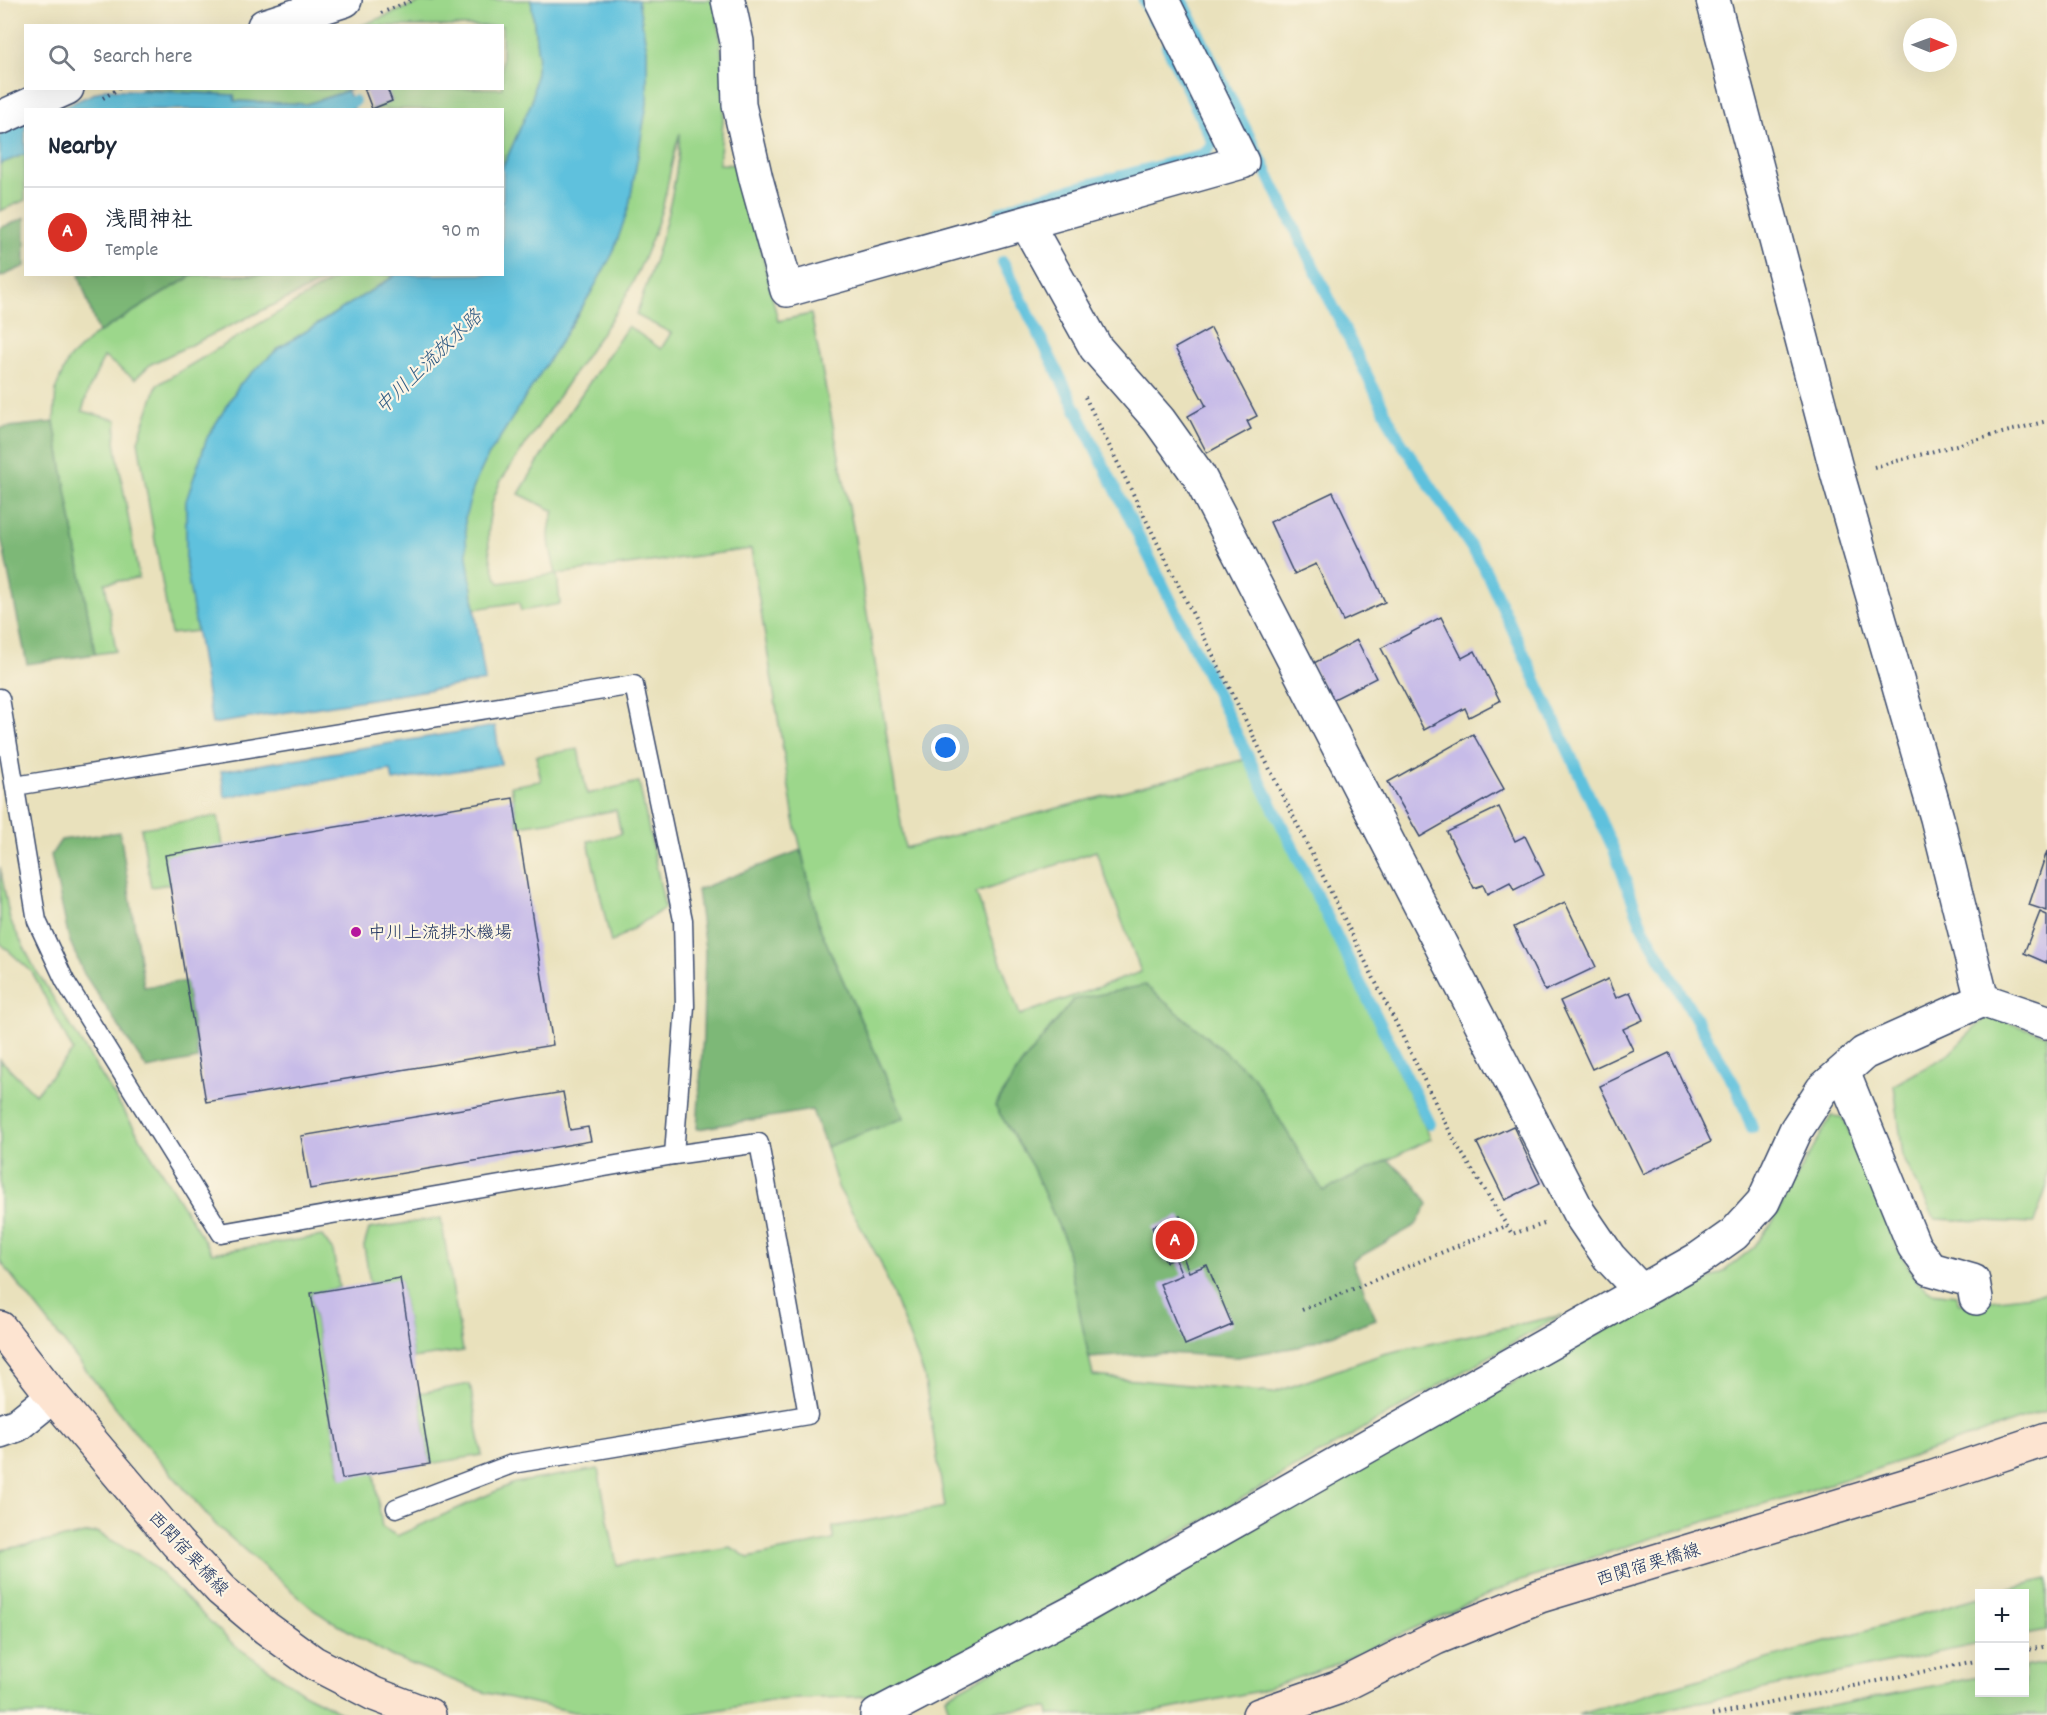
<!DOCTYPE html>
<meta charset="utf-8">
<style>
body{margin:0;font-family:Dekko,"Klee One",sans-serif;background:#f6f6f7;color:#1f2937}
.controls{position:absolute;right:18px;bottom:18px;display:grid;overflow:hidden;border-radius:0px;box-shadow:0 6px 24px #0002}
.controls button{width:54px;height:54px;display:grid;place-items:center;padding:0;border:0;border-bottom:2px solid #e0e1e3;background:#fff;color:#1f2937;font:30px sans-serif}
.compass{position:absolute;left:1903px;top:18px;width:54px;height:54px;border-radius:50%;background:#fff;box-shadow:0 6px 24px #0002;rotate:91deg}
.you{position:absolute;left:946px;top:748px;width:21px;height:21px;margin:-15px;border:4px solid #fff;border-radius:50%;background:#1a73e8;box-shadow:0 0 0 9px #1a73e833}
.badge{display:grid;place-items:center;width:39px;height:39px;border-radius:50%;background:#d93025;color:#fff;font-size:20px;font-weight:700}
.pin{position:absolute;translate:-50% -50%;border:3px solid #fff;box-shadow:0 2px 6px #0006}
.list{margin:0;padding:0;list-style:none}
h2{display:flex;justify-content:space-between;align-items:center;height:78px;margin:0;padding:0 24px;font-size:26px}
h2 small{font-size:20px;font-weight:400;color:#747a83}
.list li{display:grid;grid-template-columns:39px 1fr auto;gap:18px;align-items:center;box-sizing:border-box;height:90px;padding:0 24px;border-top:2px solid #e0e1e3}
.list b{display:block;font-size:22px;white-space:nowrap}
.list p{margin:0;font-size:20px;white-space:nowrap;color:#747a83}
.list em{font-size:20px;font-style:normal;color:#747a83}
.icon{flex:none;width:33px;height:33px;fill:none;stroke:currentColor;stroke-width:2;stroke-linecap:round;stroke-linejoin:round}
.map{position:relative;flex:none;width:2047px;height:1715px;overflow:hidden}
.search{position:absolute;background:#fff;box-shadow:0 6px 24px #0002;left:24px;top:24px;width:480px;height:66px;display:flex;align-items:center;gap:15px;box-sizing:border-box;padding:0 21px;border-radius:0px;color:#747a83;font-size:22px}
.panel{position:absolute;background:#fff;box-shadow:0 6px 24px #0002;left:24px;top:108px;width:480px;height:168px;border-radius:0px}
.map>svg:first-child{display:block}
</style>
<div class="map">
<svg width="2047" height="1715" viewBox="0 0 2047 1715">
<rect width="100%" height="100%" fill="#fcf5e5"/>
<filter id="ink" filterUnits="userSpaceOnUse"><feTurbulence type="fractalNoise" baseFrequency=".0167" numOctaves="2"/><feDisplacementMap in="SourceGraphic" scale="12" xChannelSelector="R" yChannelSelector="G"/><feConvolveMatrix kernelMatrix="1 2 1 2 8 2 1 2 1" color-interpolation-filters="sRGB"/></filter>
<filter id="wash" filterUnits="userSpaceOnUse"><feTurbulence type="fractalNoise" baseFrequency=".008" numOctaves="4" result="noise"/><feDisplacementMap in="SourceGraphic" scale="24" xChannelSelector="R" yChannelSelector="G"/><feGaussianBlur stdDeviation="1.35" result="paint"/><feColorMatrix in="noise" values="0 0 0 0 0 0 0 0 0 0 0 0 0 0 0 0 0 1.4 0 .05"/><feComposite in="paint" operator="in"/></filter>
<g filter="url(#wash)">
<rect width="100%" height="100%" fill="#e9e1bc"/>
<g fill="#9cd78b" stroke="#5c8374" stroke-width="1.5" fill-rule="evenodd">
<path d="M442 0H531L538 55 532 101 503 167 502 110 370 109 392 101 387 89 502 88V26H360L421 2 434 3Z"/>
<path d="M638 0H716L726 90 719 164 741 165 778 321 811 314 853 527 905 848 1246 759 1431 1139 1323 1192 1253 1076 1073 1000 1021 1065 995 1106 1032 1166 1065 1241 1093 1376 1273 1393 1383 1354 1562 1315 1108 1575 894 1695 776 1700 687 1715H606L574 1712 483 1692 391 1656 315 1611 216 1525 129 1425 0 1261V1059L35 1094 73 1051 32 972 0 943V867L10 920 34 967 212 1253 322 1236 333 1251 339 1288 311 1293 341 1478 374 1473 382 1527 397 1536 514 1483 598 1469 617 1565 731 1547 748 1558 833 1540V1527L945 1507 924 1375 880 1261 838 1187 826 1147 904 1117 819 926 794 819 751 549 557 574 560 604 521 611 519 602 475 609C471 580 463 549 465 520 466 498 478 477 487 458L589 296 613 253 629 206 647 104V50ZM680 133C677 196 657 257 636 315L671 333 661 349 628 326 557 430 519 494 554 511C545 537 550 547 556 574L499 583C488 561 486 533 491 509 492 500 497 491 500 482L622 303C639 272 653 240 663 205 669 181 672 156 680 133ZM1096 851 1141 972 1020 1015 976 893Z"/>
<path d="M140 89 143 88 352 89 307 104 234 101 233 95Z"/>
<path d="M25 154V200L0 211V164Z"/>
<path d="M193 275H336L151 364 135 379 104 357 89 389 82 411 117 420 115 442 139 578 105 583 116 651 95 654 54 422 56 388 68 360 93 336Z"/>
<path d="M341 275H396L279 348 240 384 207 438 186 502V566L197 631 171 634 138 441 157 385Z"/>
<path d="M578 749 587 794 639 782 665 908 611 943 588 841 621 834 616 810 569 819 518 826 511 786 541 781 536 756Z"/>
<path d="M218 816 223 846 170 884 151 887 141 828Z"/>
<path d="M1987 1016 2047 1035V1186L2034 1223 1935 1219 1903 1157 1894 1085 1948 1055Z"/>
<path d="M1831 1116 1843 1117 1900 1253 1919 1283 1931 1292 1956 1295 1959 1304 2047 1293V1410L1862 1474 1652 1538 1509 1585 1331 1666 1259 1691 1155 1712 1121 1715H1049L1048 1708 950 1713 945 1697 1516 1381 1617 1322 1657 1307 1723 1272 1754 1247 1772 1223Z"/>
<path d="M441 1218 463 1351 413 1358 400 1279 370 1283 364 1246 369 1229Z"/>
<path d="M470 1384 482 1455 430 1464 419 1393Z"/>
<path d="M96 1532 146 1559 234 1645 307 1695 347 1715H0V1550Z"/>
<path d="M2047 1579V1631L2025 1635 2024 1594 1992 1593Z"/>
<path d="M1979 1597V1644L1637 1715H1578Z"/>
<path d="M2047 1663V1715H1785L1979 1677 1980 1692H2024L2025 1667Z"/>
</g>
<g fill="#7db877" stroke="#4c746a" stroke-width="1.5">
<path d="M25 218V266L0 277V228Z"/>
<path d="M79 275V274L193 275 98 333Z"/>
<path d="M54 422 95 654 27 664 0 533V428Z"/>
<path d="M120 832 144 987 186 981 198 1059 147 1069 84 974 69 939 51 855 61 840Z"/>
<path d="M801 850 819 926 904 1118 826 1147 812 1110 697 1129 703 1035 705 949 697 890Z"/>
<path d="M1145 985 1253 1076 1323 1191 1388 1160 1415 1184 1428 1204 1416 1225 1352 1261 1376 1319 1298 1347 1237 1357 1165 1353 1089 1358 1065 1241 1032 1166 995 1106 1021 1065 1073 1000Z"/>
</g>
<g fill="#5ec1dd" stroke="#3c789e" stroke-width="1.5">
<path d="M531 0H638L647 50V104L629 206 613 253 589 296 487 458 474 485 465 518 467 556 485 681 212 724 186 566V501L207 438 240 384 279 348 396 275 502 274 503 167 532 101 538 55Z"/>
<path d="M105 89 234 95 235 101 307 104 347 91 354 109 56 110Z"/>
<path d="M25 122V154L0 164V133Z"/>
<path d="M495 726 501 764 393 781 391 770 225 797 221 771Z"/>
</g>
<g fill="none" stroke-linecap="round" stroke-linejoin="round">
<g stroke="#5ec1dd" stroke-width="12">
<path d="M1144 0 1154 20"/>
<path d="M1182 0 1396 434 1483 565 1614 850 1642 926 1737 1089 1752 1128"/>
<path d="M330 110 354 101"/>
<path d="M1000 212 1031 200 1204 154 1213 143 1167 46"/>
<path d="M1003 262 1430 1124"/>
</g>
</g>
<g id="blocks">
<g fill="#c7bce8">
<path d="M364 88H387L392 101 372 109Z"/>
<path d="M1211 328 1257 416 1247 421 1251 429 1207 453 1188 416 1206 406 1175 348Z"/>
<path d="M1333 492 1385 602 1343 621 1316 564 1294 574 1270 522Z"/>
<path d="M1441 617 1462 658 1475 651 1500 701 1469 717 1465 708 1424 730 1381 648Z"/>
<path d="M1357 640 1376 678 1330 701 1312 664Z"/>
<path d="M1473 734 1504 789 1420 837 1388 782Z"/>
<path d="M513 798 553 1045 206 1102 165 855Z"/>
<path d="M1499 807 1515 841 1525 836 1544 875 1514 890 1510 882 1487 894 1483 885 1474 888 1447 832Z"/>
<path d="M2047 851V911L2029 905Z"/>
<path d="M1565 902 1596 967 1545 991 1514 927Z"/>
<path d="M2040 912 2047 915V963L2024 953Z"/>
<path d="M1608 979 1616 998 1630 992 1643 1020 1623 1029 1633 1050 1592 1069 1560 1001Z"/>
<path d="M1669 1053 1711 1142 1643 1174 1600 1086Z"/>
<path d="M563 1092 570 1130 588 1127 591 1141 310 1189 301 1136Z"/>
<path d="M1513 1126 1540 1183 1505 1200 1477 1143Z"/>
<path d="M1180 1216 1193 1249 1182 1254 1189 1272 1207 1265 1232 1325 1185 1345 1160 1284 1182 1275 1175 1258 1166 1262 1152 1227Z"/>
<path d="M400 1278 430 1464 342 1479 311 1293Z"/>
</g>
</g>
</g>
<g filter="url(#ink)">
<use href="#blocks" fill-opacity="0" stroke="#3a4a6c" stroke-width="1.5"/>
<g fill="none" stroke-linecap="round" stroke-linejoin="round">
<g stroke="#3a4a6c" stroke-width="21">
<g id="service">
<path d="M0 698 37 921 65 981 221 1233 674 1155 759 1143 808 1415 512 1464 396 1508"/>
<path d="M15 786 634 685 683 920 685 1006 674 1155"/>
</g>
</g>
<g stroke="#3a4a6c" stroke-width="36">
<g id="minor">
<path d="M728 0 737 42 739 105 756 179 787 290 1242 162 1162 0"/>
<path d="M1713 0 1838 476 1937 818 1982 1000 2047 1022"/>
<path d="M264 26 345 0"/>
<path d="M0 118 67 88"/>
<path d="M1027 224 1096 348 1159 420 1199 476 1579 1213 1609 1257 1641 1291"/>
<path d="M1843 1072 1914 1246 1931 1269 1973 1281 1976 1298"/>
<path d="M877 1715 1083 1607 1700 1258 1734 1234 1763 1202 1796 1130 1822 1090 1864 1053 1982 1000"/>
</g>
</g>
<g stroke="#3a4a6c" stroke-width="36">
<path id="tertiary" d="M0 1431 17 1425 53 1396"/>
</g>
<g stroke="#3a4a6c" stroke-width="36">
<g id="secondary">
<path d="M0 1328 53 1396 177 1543 221 1590 266 1628 314 1663 374 1694 429 1715"/>
<path d="M1259 1715 1337 1688 1436 1638 1540 1596 1931 1478 2047 1439"/>
</g>
</g>
<g stroke="#3a4a6c" stroke-width="4" stroke-dasharray="1.5 4.5" stroke-linecap="butt">
<path d="M381 13 413 0"/>
<path d="M103 98 120 88"/>
<path d="M1085 397 1455 1142 1512 1234 1544 1224"/>
<path d="M1874 467 2047 421"/>
<path d="M1302 1310 1506 1226"/>
<path d="M2024 1651 2047 1646"/>
<path d="M1712 1715 1980 1660"/>
</g>
<use href="#service" stroke="#fff" stroke-width="18"/>
<use href="#minor" stroke="#fff" stroke-width="33"/>
<use href="#tertiary" stroke="#fff" stroke-width="33"/>
<use href="#secondary" stroke="#fde4d1" stroke-width="33"/>
</g>
</g>
<circle fill="#b5179e" stroke="#fcf5e5" stroke-width="2" cx="356" cy="932" r="6"/>
<g text-anchor="middle" stroke-width="4.5" stroke-linejoin="round" paint-order="stroke">
<g font-size="18" fill="#1b2f5e" stroke="#fcf5e5" text-anchor="start">
<text x="368" y="938">中川上流排水機場</text>
</g>
<g font-size="18" fill="#1b2f5e" stroke="#fcf5e5">
<text transform="translate(189 1553) rotate(47)" y="6">西関宿栗橋線</text>
<text transform="translate(1648 1564) rotate(-17)" y="6">西関宿栗橋線</text>
</g>
<g font-size="20" font-style="italic" fill="#2f5b84" stroke="#fcf5e5">
<text transform="translate(428 361) rotate(-44)" y="7">中川上流放水路</text>
</g>
</g>
</svg>
<div class="controls">
<button>+</button>
<button>−</button>
</div>
<svg class="compass" viewBox="-18 -18 36 36"><path d="M0-13l5 13h-10z" fill="#e53935"/><path d="M0 13l5-13h-10z" fill="#747a83"/></svg>
<div class="you"></div>
<div class="pin badge" style="left:1175px;top:1240px">A</div>
<div class="search"><svg class="icon" aria-label="search" viewBox="0 0 24 24"><circle cx="10" cy="10" r="6"/><path d="M15 15l6 6"/></svg>Search here</div>
<section class="panel">
<h2>Nearby<small></small></h2>
<ul class="list">
<li><span class="badge">A</span><div><b>浅間神社</b><p>Temple</p></div><em>90 m</em></li>
</ul>
</section>
</div>
